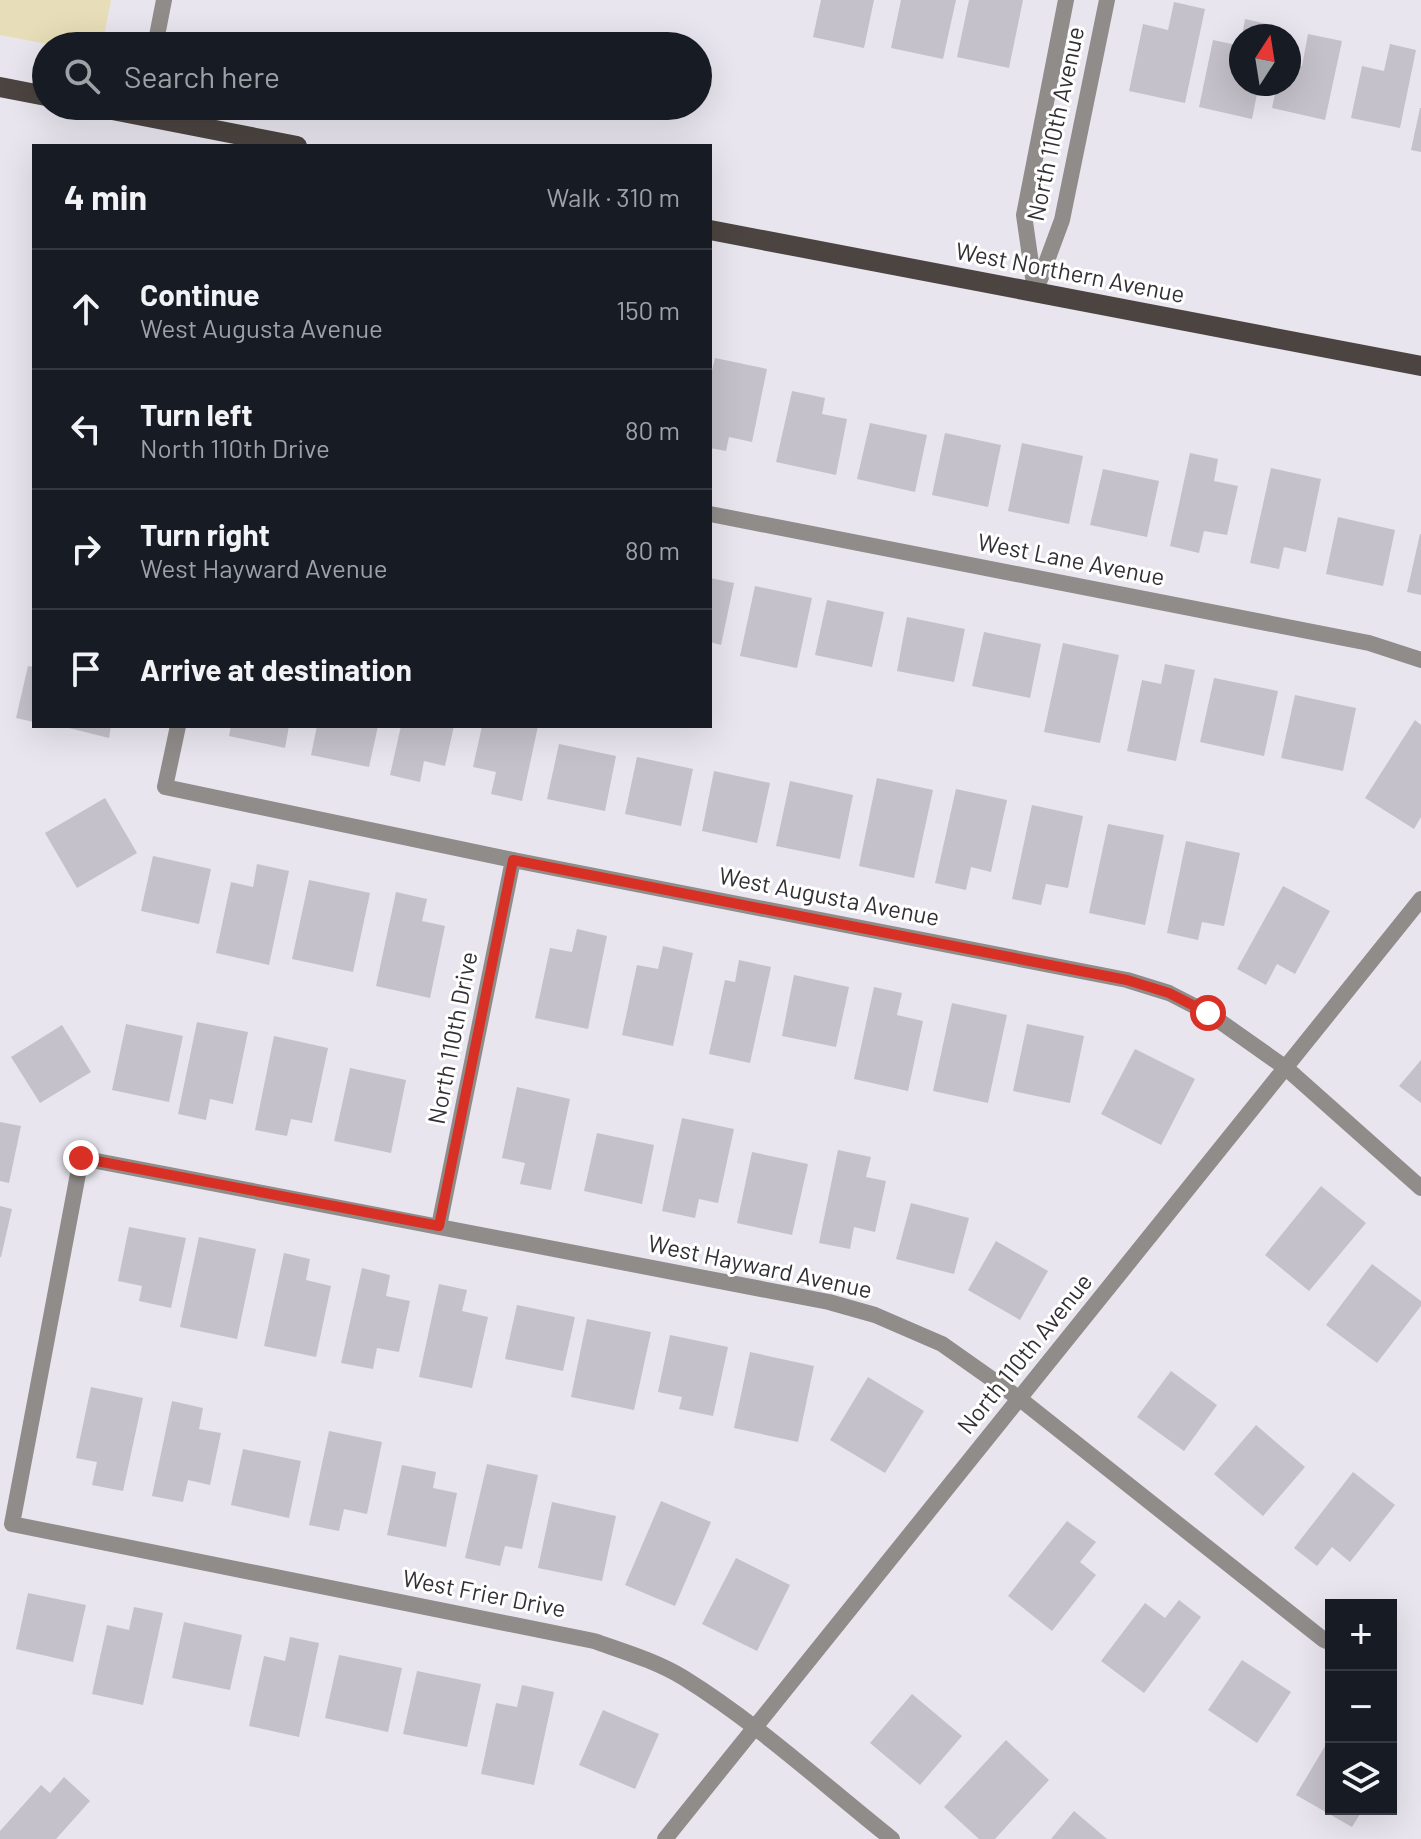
<!DOCTYPE html>
<meta charset="utf-8">
<style>
body{margin:0;font-family:Barlow,sans-serif;background:#20242c;color:#f1f3f6}
.controls{position:absolute;right:24px;bottom:24px;display:grid;overflow:hidden;border-radius:0px;box-shadow:0 8px 32px #0002}
.controls button{width:72px;height:72px;display:grid;place-items:center;padding:0;border:0;border-bottom:2px solid #363941;background:#171b24;color:#f1f3f6;font:40px sans-serif}
.compass{position:absolute;left:1229px;top:24px;width:72px;height:72px;border-radius:50%;background:#171b24;box-shadow:0 8px 32px #0002;rotate:12deg}
.stop{position:absolute;width:24px;height:24px;margin:-18px;border:6px solid #d93025;border-radius:50%;background:#fff}
.stop.end{background:#d93025;border-color:#fff;box-shadow:0 2px 8px #0008}
.list{margin:0;padding:0;list-style:none}
h2{display:flex;justify-content:space-between;align-items:center;height:104px;margin:0;padding:0 32px;font-size:34px}
h2 small{font-size:26px;font-weight:400;color:#9ea1a6}
.list li{display:grid;grid-template-columns:52px 1fr auto;gap:24px;align-items:center;box-sizing:border-box;height:120px;padding:0 32px;border-top:2px solid #363941}
.list b{display:block;font-size:30px;white-space:nowrap}
.list p{margin:0;font-size:26px;white-space:nowrap;color:#9ea1a6}
.list em{font-size:26px;font-style:normal;color:#9ea1a6}
.icon{flex:none;width:44px;height:44px;fill:none;stroke:currentColor;stroke-width:2;stroke-linecap:round;stroke-linejoin:round}
.map{position:relative;flex:none;width:1421px;height:1839px;overflow:hidden}
.search{position:absolute;background:#171b24;box-shadow:0 8px 32px #0002;left:32px;top:32px;width:680px;height:88px;display:flex;align-items:center;gap:20px;box-sizing:border-box;padding:0 28px;border-radius:44px;color:#9ea1a6;font-size:30px}
.panel{position:absolute;background:#171b24;box-shadow:0 8px 32px #0002;left:32px;top:144px;width:680px;height:584px;border-radius:0px}
.map>svg:first-child{display:block}
</style>
<div class="map">
<svg width="1421" height="1839" viewBox="0 0 1421 1839">
<rect width="100%" height="100%" fill="#e8e5ee"/>
<path fill="#e7ddb8" d="M0 0H111L102 46H58L0 35Z"/>
<g fill="#c5c1ca">
<path d="M821 0H874L864 48 813 37Z"/>
<path d="M901 0H956L943 59 891 48Z"/>
<path d="M969 0H1023L1009 68 957 57Z"/>
<path d="M1174 2 1205 9 1185 103 1129 91 1143 24 1168 30Z"/>
<path d="M1245 19 1272 25 1270 36H1242Z"/>
<path d="M1308 34 1342 41 1325 120 1272 108 1277 84H1289V63L1302 66Z"/>
<path d="M1213 40 1241 46V84H1259L1252 119 1199 107Z"/>
<path d="M1390 44 1416 50 1400 128 1351 118 1362 66 1384 71Z"/>
<path d="M1420 108H1421V152L1411 150Z"/>
<path d="M715 358 767 369 752 442 729 437 726 451 710 448V379Z"/>
<path d="M792 391 825 398 822 414 847 419 836 475 776 462Z"/>
<path d="M870 423 927 435 915 492 857 479Z"/>
<path d="M945 433 1001 445 988 507 932 495Z"/>
<path d="M1022 443 1083 456 1069 524 1008 511Z"/>
<path d="M1190 453 1218 459 1214 481 1238 486 1227 535 1204 531 1199 553 1170 546Z"/>
<path d="M1271 468 1321 479 1306 552 1284 547 1279 569 1250 563Z"/>
<path d="M1103 469 1159 481 1147 537 1090 525Z"/>
<path d="M1338 517 1395 530 1383 586 1326 574Z"/>
<path d="M1420 534H1421V595L1407 592Z"/>
<path d="M710 578 734 583 721 645 710 642Z"/>
<path d="M755 586 812 598 797 668 740 656Z"/>
<path d="M827 600 884 612 872 667 815 655Z"/>
<path d="M907 617 965 629 954 682 897 671Z"/>
<path d="M984 632 1041 644 1030 698 972 686Z"/>
<path d="M1063 643 1119 655 1100 743 1044 732Z"/>
<path d="M1165 664 1195 670 1176 761 1127 751 1142 680 1161 684Z"/>
<path d="M28 666 34 667V722L16 718Z"/>
<path d="M1214 678 1278 691 1264 756 1200 742Z"/>
<path d="M1295 695 1356 708 1343 771 1281 758Z"/>
<path d="M1415 720 1421 725V817L1414 829 1365 798Z"/>
<path d="M61 726H111L109 738Z"/>
<path d="M231 726H289L285 748 229 736Z"/>
<path d="M317 726H378L369 767 311 755Z"/>
<path d="M401 726H454L445 766 424 761 420 782 390 775Z"/>
<path d="M482 726H538L522 801 491 794 496 772 473 767Z"/>
<path d="M559 744 616 756 605 811 547 799Z"/>
<path d="M637 757 693 769 681 826 625 814Z"/>
<path d="M714 771 770 783 757 843 702 831Z"/>
<path d="M877 778 933 790 914 878 859 866Z"/>
<path d="M790 781 853 795 840 859 776 846Z"/>
<path d="M956 789 1007 800 991 872 971 867 966 890 935 883Z"/>
<path d="M105 798 137 853 77 888 45 833Z"/>
<path d="M1032 805 1083 816 1068 888 1046 884 1041 905 1012 899Z"/>
<path d="M1108 824 1164 835 1145 925 1089 913Z"/>
<path d="M1186 841 1240 853 1224 926 1202 922 1198 940 1167 933Z"/>
<path d="M153 856 211 869 199 924 141 911Z"/>
<path d="M257 864 289 871 269 965 216 953 231 882 253 887Z"/>
<path d="M309 880 370 893 353 972 292 959Z"/>
<path d="M1283 886 1330 911 1295 974 1277 964 1266 985 1237 969Z"/>
<path d="M396 892 427 899 422 921 445 926 430 998 376 986Z"/>
<path d="M577 929 607 936 588 1029 535 1018 550 948 572 952Z"/>
<path d="M663 946 693 953 673 1046 622 1035 637 965 658 969Z"/>
<path d="M739 960 771 967 750 1063 709 1054 725 980 735 982Z"/>
<path d="M794 975 849 987 836 1047 782 1036Z"/>
<path d="M874 987 902 993 897 1015 923 1021 908 1091 854 1079Z"/>
<path d="M952 1003 1007 1015 988 1103 933 1091Z"/>
<path d="M197 1022 248 1032 233 1104 210 1099 206 1120 178 1114Z"/>
<path d="M126 1024 183 1036 169 1102 112 1090Z"/>
<path d="M1027 1024 1084 1036 1070 1103 1013 1091Z"/>
<path d="M62 1025 91 1072 40 1103 11 1057Z"/>
<path d="M274 1036 328 1048 312 1123 291 1119 287 1136 255 1130Z"/>
<path d="M1135 1049 1195 1079 1161 1145 1101 1114Z"/>
<path d="M1421 1060V1103L1399 1086Z"/>
<path d="M350 1068 406 1080 391 1153 334 1141Z"/>
<path d="M517 1087 570 1099 551 1190 520 1184 525 1163 502 1158Z"/>
<path d="M682 1118 734 1129 718 1203 699 1199 695 1218 662 1211Z"/>
<path d="M0 1122 21 1126 9 1183 0 1181Z"/>
<path d="M597 1133 654 1145 642 1204 584 1191Z"/>
<path d="M838 1150 871 1157 866 1177 886 1181 875 1232 854 1227 850 1249 819 1243Z"/>
<path d="M752 1152 808 1164 792 1235 737 1223Z"/>
<path d="M1321 1186 1366 1223 1309 1291 1265 1255Z"/>
<path d="M911 1203 969 1218 954 1274 896 1259Z"/>
<path d="M0 1206 12 1209 1 1257H0Z"/>
<path d="M129 1227 186 1238 171 1308 139 1301 142 1286 118 1281Z"/>
<path d="M199 1237 256 1249 237 1339 180 1327Z"/>
<path d="M996 1241 1048 1271 1020 1320 968 1290Z"/>
<path d="M284 1253 310 1259 306 1280 331 1286 316 1357 264 1346Z"/>
<path d="M1372 1264 1421 1301V1306L1377 1363 1326 1325Z"/>
<path d="M362 1268 390 1275 386 1296 410 1301 399 1352 377 1348 373 1369 341 1363Z"/>
<path d="M439 1284 467 1290 462 1311 488 1317 472 1388 419 1377Z"/>
<path d="M517 1305 575 1317 563 1371 505 1359Z"/>
<path d="M587 1319 651 1332 634 1410 571 1397Z"/>
<path d="M670 1335 728 1347 713 1416 679 1409 682 1397 658 1392Z"/>
<path d="M750 1352 814 1366 798 1442 734 1428Z"/>
<path d="M1171 1371 1217 1405 1184 1451 1137 1417Z"/>
<path d="M868 1377 924 1411 885 1473 830 1440Z"/>
<path d="M91 1387 143 1398 123 1491 92 1485 97 1462 76 1458Z"/>
<path d="M172 1401 203 1408 199 1429 221 1433 210 1485 188 1480 183 1502 152 1496Z"/>
<path d="M1256 1425 1305 1467 1263 1516 1214 1474Z"/>
<path d="M329 1431 382 1442 367 1514 344 1509 339 1531 309 1525Z"/>
<path d="M243 1449 301 1461 289 1518 231 1505Z"/>
<path d="M487 1464 538 1475 522 1549 505 1546 500 1566 465 1558Z"/>
<path d="M402 1465 436 1472 433 1488 457 1493 446 1547 387 1535Z"/>
<path d="M1353 1472 1395 1505 1350 1562 1332 1547 1317 1566 1294 1548Z"/>
<path d="M661 1501 711 1522 675 1606 625 1585Z"/>
<path d="M552 1502 616 1516 602 1581 538 1568Z"/>
<path d="M1067 1521 1096 1542 1080 1562 1096 1575 1052 1631 1008 1596Z"/>
<path d="M736 1558 790 1585 757 1651 702 1624Z"/>
<path d="M28 1593 86 1605 73 1662 16 1649Z"/>
<path d="M1179 1600 1201 1617 1144 1693 1101 1661 1145 1603 1165 1618Z"/>
<path d="M134 1607 163 1613 143 1705 92 1694 107 1625 129 1630Z"/>
<path d="M184 1622 242 1635 230 1690 172 1678Z"/>
<path d="M290 1637 319 1643 299 1737 249 1726 264 1656 285 1661Z"/>
<path d="M339 1655 402 1668 388 1732 325 1718Z"/>
<path d="M1242 1660 1291 1692 1257 1743 1208 1710Z"/>
<path d="M417 1671 481 1684 467 1747 403 1734Z"/>
<path d="M522 1685 554 1692 534 1785 481 1774 496 1703 517 1707Z"/>
<path d="M912 1694 962 1736 920 1785 870 1743Z"/>
<path d="M603 1710 659 1734 635 1789 579 1765Z"/>
<path d="M1331 1736V1809H1363L1352 1827 1296 1795Z"/>
<path d="M1006 1740 1049 1780 995 1839H979L944 1807Z"/>
<path d="M64 1777 90 1801 56 1839H0V1831L41 1785 50 1793Z"/>
<path d="M1074 1811 1107 1839H1051Z"/>
</g>
<g fill="none" stroke-linecap="round" stroke-linejoin="round">
<g stroke="#908c8a" stroke-width="16">
<path d="M1035 291 1024 215 1066 0"/>
<path d="M1035 293 1062 220 1107 0"/>
<path d="M710 514 1369 643 1421 660"/>
<path d="M178 726 165 787 513 860 1127 980 1169 993 1208 1013 1286 1068 1421 1188"/>
<path d="M439 1226 513 860"/>
<path d="M665 1839 1421 899"/>
<path d="M892 1839C824 1785 758 1724 684 1678 656 1661 625 1652 594 1641L12 1524 81 1158 829 1302 875 1315 942 1344 1020 1399 1324 1640 1331 1643"/>
</g>
<path stroke="#908c8a" stroke-width="16" d="M155 46 164 0"/>
<g stroke="#4b4441" stroke-width="20">
<path d="M0 87 46 96"/>
<path d="M92 106 297 146"/>
<path d="M710 230 1421 366"/>
</g>
</g>
<g fill="none" stroke-linecap="round" stroke-linejoin="round">
<path stroke="#d93025" stroke-width="10" d="M81 1158 439 1226 513 860 1127 980 1169 993 1208 1013"/>
</g>
<g text-anchor="middle" stroke-width="6" stroke-linejoin="round" paint-order="stroke">
<g font-size="24" fill="#323034" stroke="#fff">
<text transform="translate(1056 124) rotate(-78)" y="8">North 110th Avenue</text>
<text transform="translate(1070 273) rotate(11)" y="8">West Northern Avenue</text>
<text transform="translate(1071 560) rotate(11)" y="8">West Lane Avenue</text>
<text transform="translate(829 897) rotate(11)" y="8">West Augusta Avenue</text>
<text transform="translate(453 1038) rotate(-79)" y="8">North 110th Drive</text>
<text transform="translate(760 1267) rotate(12)" y="8">West Hayward Avenue</text>
<text transform="translate(1025 1354) rotate(-51)" y="8">North 110th Avenue</text>
<text transform="translate(484 1594) rotate(11)" y="8">West Frier Drive</text>
</g>
</g>
</svg>
<div class="controls">
<button>+</button>
<button>−</button>
<button><svg class="icon" aria-label="layers" viewBox="0 0 24 24"><path d="M12 4l9 5-9 5-9-5zM3 14l9 5 9-5"/></svg></button>
</div>
<svg class="compass" viewBox="-18 -18 36 36"><path d="M0-13l5 13h-10z" fill="#e53935"/><path d="M0 13l5-13h-10z" fill="#9ea1a6"/></svg>
<div class="stop" style="left:1208px;top:1013px"></div>
<div class="stop end" style="left:81px;top:1158px"></div>
<div class="search"><svg class="icon" aria-label="search" viewBox="0 0 24 24"><circle cx="10" cy="10" r="6"/><path d="M15 15l6 6"/></svg>Search here</div>
<section class="panel">
<h2>4 min<small>Walk · 310 m</small></h2>
<ul class="list">
<li><svg class="icon" aria-label="ahead" viewBox="0 0 24 24"><path d="M12 20V5M6 11l6-6 6 6"/></svg><div><b>Continue</b><p>West Augusta Avenue</p></div><em>150 m</em></li>
<li><svg class="icon" aria-label="left" viewBox="0 0 24 24"><path d="M17 20v-9H6M10 6l-5 5 5 5"/></svg><div><b>Turn left</b><p>North 110th Drive</p></div><em>80 m</em></li>
<li><svg class="icon" aria-label="right" viewBox="0 0 24 24"><path d="M7 20v-9h11M14 6l5 5-5 5"/></svg><div><b>Turn right</b><p>West Hayward Avenue</p></div><em>80 m</em></li>
<li><svg class="icon" aria-label="arrive" viewBox="0 0 24 24"><path d="M6 21V4h12l-3 4 3 4H6"/></svg><div><b>Arrive at destination</b></div></li>
</ul>
</section>
</div>
